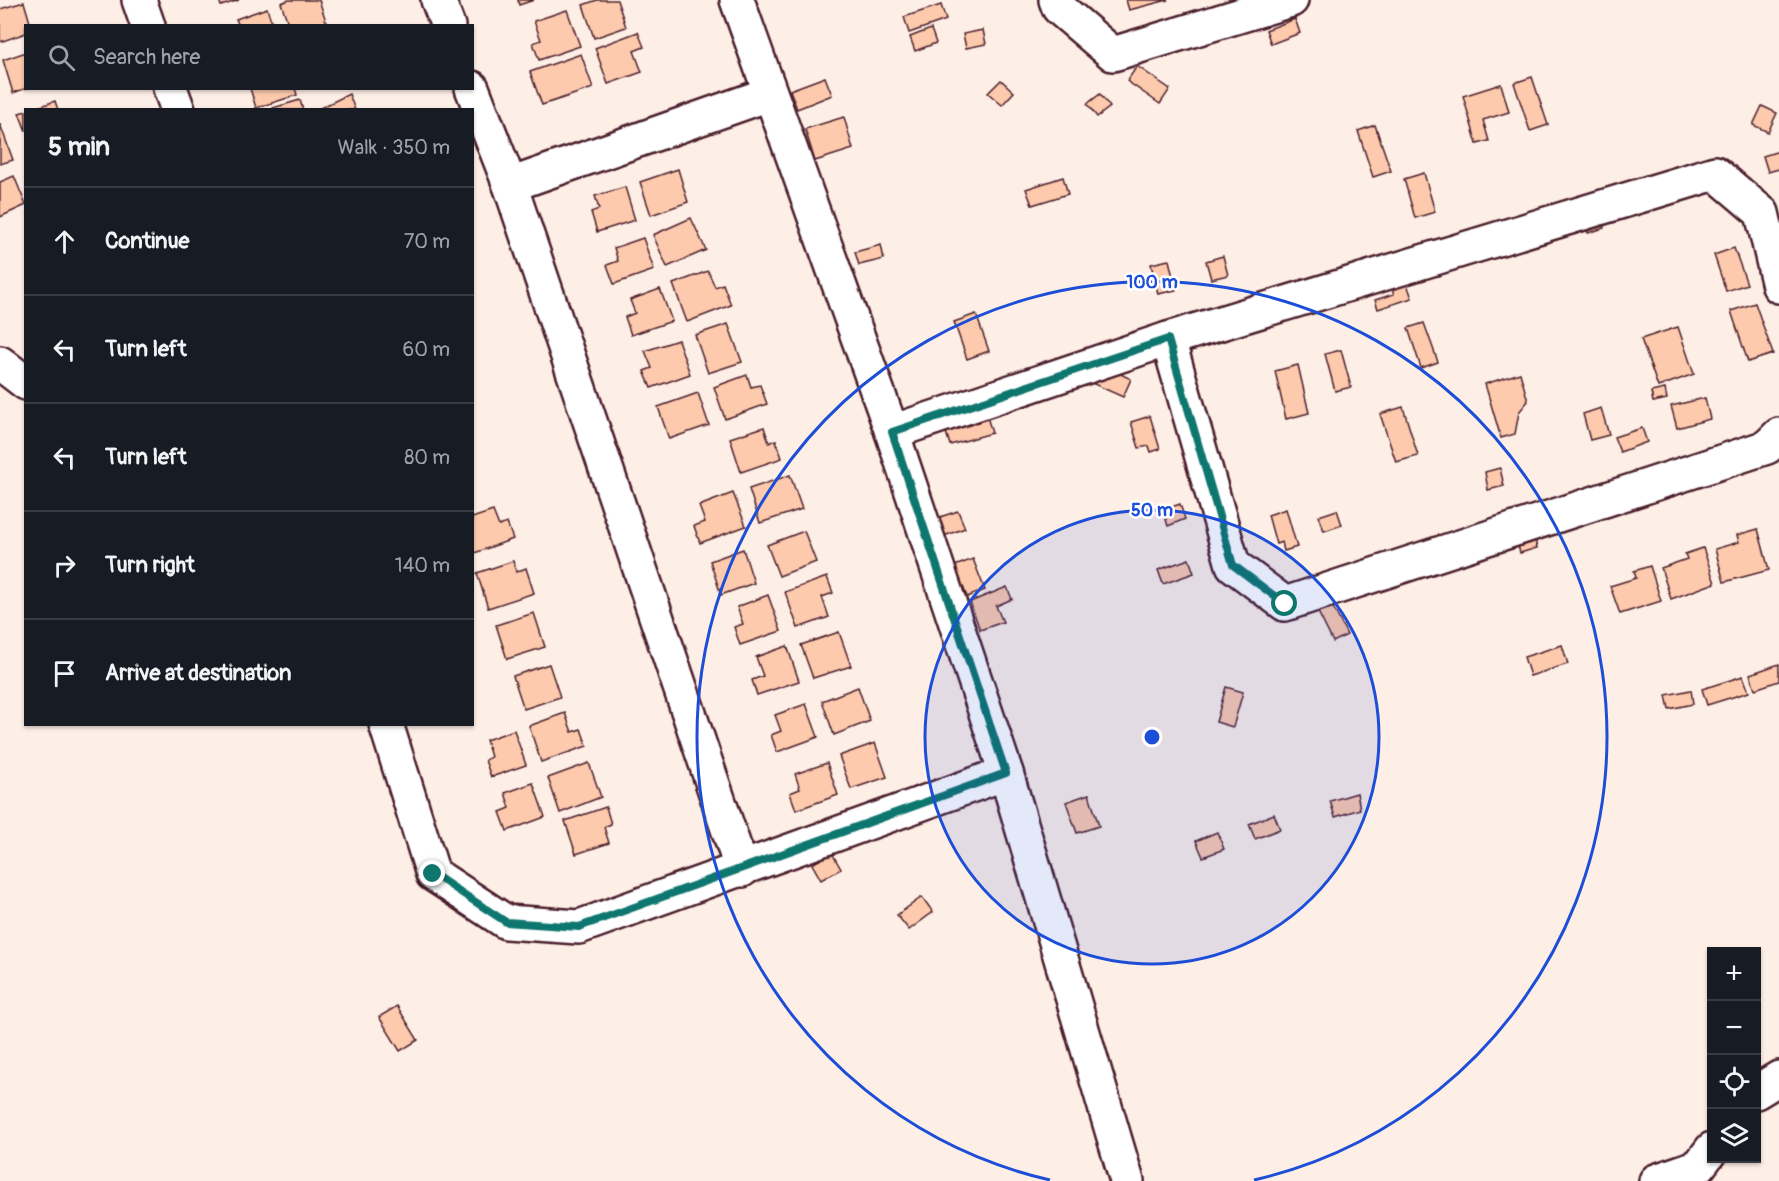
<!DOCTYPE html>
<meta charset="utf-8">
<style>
body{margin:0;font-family:Pangolin,sans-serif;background:#20242c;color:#f1f3f6}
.controls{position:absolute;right:18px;bottom:18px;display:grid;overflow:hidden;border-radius:0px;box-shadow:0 2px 4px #0004}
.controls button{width:54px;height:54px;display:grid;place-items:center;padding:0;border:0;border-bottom:2px solid #363941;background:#171b24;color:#f1f3f6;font:30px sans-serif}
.stop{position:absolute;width:18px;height:18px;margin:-14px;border:4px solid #0f766e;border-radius:50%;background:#fff}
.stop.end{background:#0f766e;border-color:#fff;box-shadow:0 2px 6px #0008}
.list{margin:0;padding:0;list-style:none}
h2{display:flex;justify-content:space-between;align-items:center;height:78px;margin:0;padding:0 24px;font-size:26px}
h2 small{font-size:20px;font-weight:400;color:#9ea1a6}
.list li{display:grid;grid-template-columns:39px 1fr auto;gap:18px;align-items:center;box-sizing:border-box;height:108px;padding:0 24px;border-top:2px solid #363941}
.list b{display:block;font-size:22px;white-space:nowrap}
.list em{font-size:20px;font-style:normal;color:#9ea1a6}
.icon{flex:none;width:33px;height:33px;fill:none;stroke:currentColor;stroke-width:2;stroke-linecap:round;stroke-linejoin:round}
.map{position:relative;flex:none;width:1779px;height:1181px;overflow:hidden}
.search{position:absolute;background:#171b24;box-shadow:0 2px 4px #0004;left:24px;top:24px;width:450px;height:66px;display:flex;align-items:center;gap:15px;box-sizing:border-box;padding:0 21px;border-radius:0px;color:#9ea1a6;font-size:22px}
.panel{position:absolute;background:#171b24;box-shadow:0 2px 4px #0004;left:24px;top:108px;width:450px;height:618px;border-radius:0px}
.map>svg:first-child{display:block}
</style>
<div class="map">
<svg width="1779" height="1181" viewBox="0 0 1779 1181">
<rect width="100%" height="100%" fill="#feefe6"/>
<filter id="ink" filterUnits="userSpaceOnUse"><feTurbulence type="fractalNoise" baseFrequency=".0167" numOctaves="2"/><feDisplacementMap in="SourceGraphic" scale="12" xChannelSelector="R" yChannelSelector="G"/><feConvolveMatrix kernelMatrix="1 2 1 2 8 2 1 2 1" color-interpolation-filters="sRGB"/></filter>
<g filter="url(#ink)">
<g fill="#fdcaad" stroke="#4a1f2b" stroke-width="1.5">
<path d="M219 0H239L221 6Z"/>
<path d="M289 0H319L327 24 289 26 281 3Z"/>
<path d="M518 0H534L519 5Z"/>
<path d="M597 0H617L626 27 594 38 583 5Z"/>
<path d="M1126 0H1168L1129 10Z"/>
<path d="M24 2 31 26H26V33L0 42V9Z"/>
<path d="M941 5 946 20 909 33 904 17Z"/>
<path d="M267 8 273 26H239L236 19Z"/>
<path d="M567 10 580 46 539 60 533 43 541 40 534 21Z"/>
<path d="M1295 19 1300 33 1271 44 1266 30Z"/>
<path d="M931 29 936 43 915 51 910 37Z"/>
<path d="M983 30 986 44 966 48 963 34Z"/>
<path d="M638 32 644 47 634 51 642 72 608 84 595 48Z"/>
<path d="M26 52 27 88 13 93 3 60Z"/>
<path d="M581 54 593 88 542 105 530 72Z"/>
<path d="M1137 66 1170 89 1160 104 1127 81Z"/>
<path d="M825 77 832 95 797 109 790 90Z"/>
<path d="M1532 77 1548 125 1530 131 1514 83Z"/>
<path d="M1001 80 1014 92 1002 105 988 93Z"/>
<path d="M1501 84 1509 112 1483 120 1489 141 1477 144 1463 96Z"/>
<path d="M250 88H295L297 95 256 108Z"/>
<path d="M349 94 355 110H316Z"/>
<path d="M1100 94 1110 107 1097 117 1087 104Z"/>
<path d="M300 100 303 110H274L273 108Z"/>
<path d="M55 101 58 110H30Z"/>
<path d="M1762 106 1777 113 1768 132 1753 125Z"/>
<path d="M26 111V131L19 113Z"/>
<path d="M844 117 853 149 815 161 805 129Z"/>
<path d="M0 124 13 160 0 164Z"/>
<path d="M1375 125 1391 171 1373 177 1358 131Z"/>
<path d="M1779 151V169L1768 172 1763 156Z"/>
<path d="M678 169 688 202 651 215 640 182Z"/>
<path d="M1424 173 1435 212 1415 218 1404 179Z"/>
<path d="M14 176 26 205 0 217V182Z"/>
<path d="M1063 177 1068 194 1032 205 1026 189Z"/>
<path d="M625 187 635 220 597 232 591 212 599 209 595 196Z"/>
<path d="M1601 217 1604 228 1588 233 1585 221Z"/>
<path d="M691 218 706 250 667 267 653 235Z"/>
<path d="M643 238 654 270 614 284 607 265 618 261 614 248Z"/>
<path d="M881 245 884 259 859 265 855 252Z"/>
<path d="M1734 248 1747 284 1726 291 1714 255Z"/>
<path d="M1223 256 1228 275 1211 279 1206 261Z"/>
<path d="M1169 260 1176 290 1158 294 1151 264Z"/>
<path d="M708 271 715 287 723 284 731 305 687 322 673 284Z"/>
<path d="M1407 284 1412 298 1378 309 1375 300 1394 294 1392 289Z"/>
<path d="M660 289 672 321 631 335 625 317 635 313 630 300Z"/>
<path d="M1755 303 1773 354 1748 362 1731 311Z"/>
<path d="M976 314 989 351 967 359 954 322Z"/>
<path d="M1424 323 1438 362 1421 368 1408 328Z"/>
<path d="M728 324 742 362 708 373 695 335Z"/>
<path d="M1678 327 1694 374 1658 387 1641 339Z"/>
<path d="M678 340 690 374 651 388 644 371 652 368 645 351Z"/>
<path d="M1341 350 1351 387 1335 391 1325 354Z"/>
<path d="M1096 362 1131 379 1123 397 1087 381Z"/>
<path d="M1298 365 1309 413 1286 419 1275 371Z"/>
<path d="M1520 373 1528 401 1519 412 1515 434 1501 438 1485 384Z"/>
<path d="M747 375 751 387 760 385 767 404 725 419 714 387Z"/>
<path d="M1665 389 1667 399 1653 402 1651 392Z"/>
<path d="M698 393 709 425 669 439 658 407Z"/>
<path d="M1705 398 1710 419 1677 428 1671 406Z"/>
<path d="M1403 407 1418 456 1396 462 1380 414Z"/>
<path d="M1601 408 1609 435 1590 440 1583 414Z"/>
<path d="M985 410 992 433 950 445 943 423Z"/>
<path d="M1150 416 1160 449 1151 452 1149 446 1139 448 1131 422Z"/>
<path d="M764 427 769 443 776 440 782 458 741 472 730 438Z"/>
<path d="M1642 428 1647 442 1620 452 1614 437Z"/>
<path d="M1500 468 1504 486 1488 490 1485 472Z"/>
<path d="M790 475 802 509 760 523 749 489Z"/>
<path d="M733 493 746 526 700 543 694 526 705 522 699 506Z"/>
<path d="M1180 504 1185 519 1168 526 1163 510Z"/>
<path d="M1286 509 1297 547 1284 551 1282 542 1276 544 1268 515Z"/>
<path d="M1337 510 1342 525 1324 531 1319 516Z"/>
<path d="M493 511 499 526 507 523 513 539 472 554V518Z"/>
<path d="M958 511 965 528 944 536 937 518Z"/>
<path d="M1758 529 1769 570 1724 582 1715 549 1739 542 1737 535Z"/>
<path d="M1533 530 1537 548 1520 553 1515 535Z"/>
<path d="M804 531 816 562 779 576 767 545Z"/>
<path d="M1703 548 1715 583 1671 599 1661 568 1687 559 1685 554Z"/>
<path d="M743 549 754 583 721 595 710 561Z"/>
<path d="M973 559 985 590 967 597 955 566Z"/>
<path d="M1189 559 1194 573 1163 584 1158 570Z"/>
<path d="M513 561 516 572 526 568 534 593 488 608 477 573Z"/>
<path d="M1650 566 1661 601 1620 614 1610 586 1636 578 1634 571Z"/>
<path d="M827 577 833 593 822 597 829 617 798 628 785 592Z"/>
<path d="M1007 587 1012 599 996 606 1003 622 980 630 970 602Z"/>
<path d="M768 595 781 631 740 645 734 627 743 624 737 607Z"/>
<path d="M1330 601 1347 635 1333 642 1316 608Z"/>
<path d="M534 613 545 647 507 659 496 625Z"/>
<path d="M839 632 851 666 813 678 801 645Z"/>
<path d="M1562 645 1568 664 1530 676 1524 657Z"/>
<path d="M787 646 799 681 757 695 752 680 763 676 756 657Z"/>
<path d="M549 664 560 697 524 709 513 676Z"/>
<path d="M1779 664V681L1755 689 1750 674Z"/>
<path d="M1743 676 1749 692 1707 705 1702 689Z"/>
<path d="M858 687 870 721 834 735 822 701Z"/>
<path d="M1226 687 1243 692 1233 727 1216 722Z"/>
<path d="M1691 690 1693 704 1669 709 1666 695Z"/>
<path d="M806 704 818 737 777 752 771 735 781 731 775 715Z"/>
<path d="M565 713 572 732 581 729 587 746 541 762 529 726Z"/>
<path d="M514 730 526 765 491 777 485 760 491 757 486 740Z"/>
<path d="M875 743 887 777 851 789 839 756Z"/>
<path d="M589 763 601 797 560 813 548 778Z"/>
<path d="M827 763 838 795 796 810 790 793 800 789 795 774Z"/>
<path d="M533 783 545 817 507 831 500 812 510 808 505 793Z"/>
<path d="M1357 793 1360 809 1335 817 1330 801Z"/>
<path d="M1089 794 1099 826 1077 833 1066 802Z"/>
<path d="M606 807 611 824 604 827 609 843 576 854 565 821Z"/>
<path d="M1274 814 1280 829 1255 839 1249 824Z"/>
<path d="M1217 832 1224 849 1203 857 1196 841Z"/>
<path d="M832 853 841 869 821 880 812 864Z"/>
<path d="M922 897 933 912 909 930 897 915Z"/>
<path d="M397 1006 418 1040 400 1051 379 1017Z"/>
</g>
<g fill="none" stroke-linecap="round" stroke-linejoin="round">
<g stroke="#4a1f2b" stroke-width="38">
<g id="minor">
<path d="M139 0 148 26"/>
<path d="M438 0 448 26"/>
<path d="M737 0 892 432 1006 773 1127 1181"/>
<path d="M1056 0 1059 8 1113 54 1291 0"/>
<path d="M170 88 178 110"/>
<path d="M472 88 510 185 742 870"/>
<path d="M510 185 769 94"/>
<path d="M1168 339 1233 565 1285 604 1767 447 1779 435"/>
<path d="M0 363 26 383"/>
<path d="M892 432 1168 339 1715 173 1762 213 1779 286"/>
<path d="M386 724 433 874 506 922 579 927 1006 773"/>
<path d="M1756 1092 1779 1078"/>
<path d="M1656 1181 1699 1166 1712 1149"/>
</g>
</g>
<use href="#minor" stroke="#fff" stroke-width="33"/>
</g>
</g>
<g fill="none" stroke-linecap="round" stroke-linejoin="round" filter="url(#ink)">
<path stroke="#0f766e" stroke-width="8" d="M433 874 506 922 579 927 1006 773 892 432 1168 339 1233 565 1285 604"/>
</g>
<circle cx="1152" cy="737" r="227" fill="#1d4ed8" fill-opacity=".12"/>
<g fill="none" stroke="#1d4ed8" stroke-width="3">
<circle cx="1152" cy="737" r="227"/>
<path d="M1050 1180A455 455 0 1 1 1254 1180"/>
</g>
<circle cx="1152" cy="737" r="9" fill="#1d4ed8" stroke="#fff" stroke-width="3"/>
<g font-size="18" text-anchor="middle" font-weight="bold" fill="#1d4ed8" stroke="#fff" stroke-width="5" stroke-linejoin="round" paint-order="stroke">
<text x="1152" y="288">100 m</text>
<text x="1152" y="516">50 m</text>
</g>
</svg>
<div class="controls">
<button>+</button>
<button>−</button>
<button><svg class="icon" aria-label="locate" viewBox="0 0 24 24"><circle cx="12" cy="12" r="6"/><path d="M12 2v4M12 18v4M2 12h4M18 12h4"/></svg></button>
<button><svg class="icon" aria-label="layers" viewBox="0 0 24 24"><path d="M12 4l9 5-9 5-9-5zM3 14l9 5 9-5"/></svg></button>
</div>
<div class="stop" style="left:1285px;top:604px"></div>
<div class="stop end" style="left:433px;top:874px"></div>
<div class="search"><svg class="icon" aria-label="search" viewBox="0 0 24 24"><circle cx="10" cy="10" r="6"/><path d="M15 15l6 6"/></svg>Search here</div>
<section class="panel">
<h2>5 min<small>Walk · 350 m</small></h2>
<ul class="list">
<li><svg class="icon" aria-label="ahead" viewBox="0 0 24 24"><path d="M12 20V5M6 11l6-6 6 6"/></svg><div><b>Continue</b></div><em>70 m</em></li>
<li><svg class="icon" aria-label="left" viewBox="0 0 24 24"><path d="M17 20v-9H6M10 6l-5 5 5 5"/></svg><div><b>Turn left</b></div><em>60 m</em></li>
<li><svg class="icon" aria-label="left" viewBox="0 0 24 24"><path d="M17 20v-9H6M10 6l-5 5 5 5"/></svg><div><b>Turn left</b></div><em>80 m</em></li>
<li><svg class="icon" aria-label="right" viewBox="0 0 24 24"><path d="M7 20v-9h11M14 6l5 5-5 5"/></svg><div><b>Turn right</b></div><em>140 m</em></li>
<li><svg class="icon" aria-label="arrive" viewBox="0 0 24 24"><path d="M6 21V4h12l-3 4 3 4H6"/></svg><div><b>Arrive at destination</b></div></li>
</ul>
</section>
</div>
